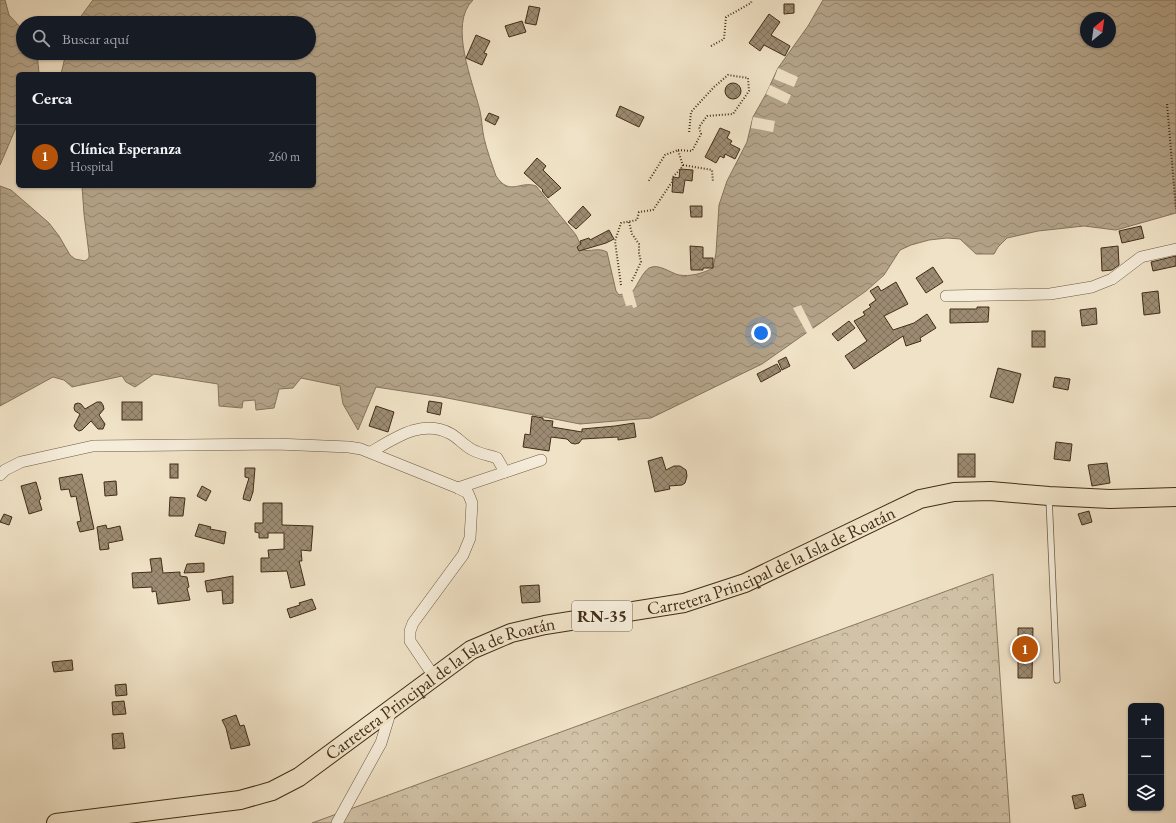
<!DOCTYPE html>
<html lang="es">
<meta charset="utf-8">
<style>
body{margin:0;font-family:"EB Garamond",serif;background:#20242c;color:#f1f3f6}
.controls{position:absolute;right:12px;bottom:12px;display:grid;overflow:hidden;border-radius:6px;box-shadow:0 1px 3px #0004}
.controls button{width:36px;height:36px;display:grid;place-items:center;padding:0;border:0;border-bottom:1px solid #363941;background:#171b24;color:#f1f3f6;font:20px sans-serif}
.compass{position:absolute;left:1080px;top:12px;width:36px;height:36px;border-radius:50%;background:#171b24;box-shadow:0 1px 3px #0004;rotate:29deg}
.you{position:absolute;left:761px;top:333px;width:14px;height:14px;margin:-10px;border:3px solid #fff;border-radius:50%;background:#1a73e8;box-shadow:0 0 0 6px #1a73e833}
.badge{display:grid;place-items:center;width:26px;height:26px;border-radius:50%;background:#b45309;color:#fff;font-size:13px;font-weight:700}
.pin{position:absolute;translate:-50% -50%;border:2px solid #fff;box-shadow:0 1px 4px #0006}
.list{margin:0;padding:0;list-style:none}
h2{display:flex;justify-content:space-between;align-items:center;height:52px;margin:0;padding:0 16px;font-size:17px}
h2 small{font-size:13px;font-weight:400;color:#9ea1a6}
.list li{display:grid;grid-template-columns:26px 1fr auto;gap:12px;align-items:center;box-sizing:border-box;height:64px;padding:0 16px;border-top:1px solid #363941}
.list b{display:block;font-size:15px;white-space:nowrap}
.list p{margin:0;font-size:13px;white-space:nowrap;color:#9ea1a6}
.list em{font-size:13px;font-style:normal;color:#9ea1a6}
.icon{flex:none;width:22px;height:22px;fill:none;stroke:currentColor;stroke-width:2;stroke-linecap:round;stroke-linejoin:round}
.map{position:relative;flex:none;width:1176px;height:823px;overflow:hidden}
.search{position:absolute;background:#171b24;box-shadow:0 1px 3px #0004;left:16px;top:16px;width:300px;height:44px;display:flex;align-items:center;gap:10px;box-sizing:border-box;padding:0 14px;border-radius:22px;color:#9ea1a6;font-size:15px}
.panel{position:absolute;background:#171b24;box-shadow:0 1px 3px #0004;left:16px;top:72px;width:300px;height:116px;border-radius:6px}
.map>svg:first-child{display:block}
</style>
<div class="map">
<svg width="1176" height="823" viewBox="0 0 1176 823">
<defs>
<pattern id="forest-crowns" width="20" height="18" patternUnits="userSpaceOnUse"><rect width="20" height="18" fill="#d2c3a8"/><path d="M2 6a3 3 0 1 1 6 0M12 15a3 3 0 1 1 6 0" fill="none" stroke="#ac9f88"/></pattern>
<pattern id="water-waves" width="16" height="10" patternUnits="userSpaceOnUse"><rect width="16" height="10" fill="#b4a48a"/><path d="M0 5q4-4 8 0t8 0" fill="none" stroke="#948670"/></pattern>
<pattern id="building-cross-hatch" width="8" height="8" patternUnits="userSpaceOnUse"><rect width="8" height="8" fill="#9c8b72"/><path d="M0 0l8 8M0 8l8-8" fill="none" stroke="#81725d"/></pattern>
</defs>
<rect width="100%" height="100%" fill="#f0e2c6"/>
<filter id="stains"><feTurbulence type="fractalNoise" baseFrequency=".005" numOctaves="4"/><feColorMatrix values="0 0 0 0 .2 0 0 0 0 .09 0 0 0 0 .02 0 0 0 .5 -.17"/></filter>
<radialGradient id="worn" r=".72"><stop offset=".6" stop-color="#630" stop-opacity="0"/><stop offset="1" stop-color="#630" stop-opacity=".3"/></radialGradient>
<path fill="url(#forest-crowns)" stroke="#8a7860" d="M993 574 1010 823H312Z"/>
<g fill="url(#water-waves)" stroke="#86745c" fill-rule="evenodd">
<path d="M0 0H5L9 15 23 30V53H37L39 73 38 74H18V123L0 165Z"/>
<path d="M93 0H473C448 24 473 82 480 111 482 120 482 129 484 138 487 151 492 164 496 176 510 197 520 180 536 186L576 235 583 250C591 252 598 247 607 252L616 291 619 295 633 291C638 284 642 273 649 268 659 263 670 273 679 275 690 277 704 273 713 268L716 253 719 205 727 181 747 142 753 117 766 94 778 68 808 26 823 0H1176V213L1116 230 1084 226 1038 231 1007 238 998 247 994 254H976L960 239 947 238 929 240 911 245 900 250 884 275 866 291 762 364 651 418 580 424 442 397 376 387 358 430 343 404 340 386 301 378 293 388 279 389 274 408 256 410 255 400 243 401 242 408 219 406 218 384 154 374 135 387 126 382 122 376 72 387 64 380 53 377 0 406V186L11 190 49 223 59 236 70 255 75 259 85 261 89 258V254L84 214 82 186H314V74H61L66 53H309V23H76ZM1086 18H1110V42H1086Z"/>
</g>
<g fill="#f0e2c6">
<path d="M778 68 798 77 794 87 774 79Z"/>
<path d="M770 85 791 95 787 104 766 94Z"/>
<path d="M753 117 775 121 773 132 751 128Z"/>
<path d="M632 289 637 307 633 308 632 305 626 306 622 293Z"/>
<path d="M801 305 814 331 808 335 793 308Z"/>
</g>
<g fill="url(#building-cross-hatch)" stroke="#412d17">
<path d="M784 4H794V13L784 14Z"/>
<path d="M529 6 540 8 536 25 525 23Z"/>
<path d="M769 14 780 22 771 35 790 46 785 56 764 45 760 51 749 43Z"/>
<path d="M522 21 526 32 509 37 505 26Z"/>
<path d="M476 35 490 41 484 53 487 54 482 65 466 58Z"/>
<circle cx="733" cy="91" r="8"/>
<path d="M620 106 644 117 639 127 616 116Z"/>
<path d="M489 113 499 117 495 125 485 120Z"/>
<path d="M720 128 730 132 727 138 732 141 730 144 740 149 735 159 725 154 724 158 720 156 716 163 705 157Z"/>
<path d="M537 158 546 166 543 170 561 188 548 198 542 191 543 190 524 173Z"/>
<path d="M680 169 693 170 692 181 685 180 683 193 672 192 673 177 679 178Z"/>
<path d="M583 206 591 215 576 229 568 222Z"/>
<path d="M690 206H702V217H691Z"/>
<path d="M1141 226 1144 238 1122 243 1119 231Z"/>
<path d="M609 230 614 239 606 243 579 251 577 247 581 244 580 241 589 238 590 240Z"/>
<path d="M690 246 703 247V258H713V268H703V270H691Z"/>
<path d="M1118 246 1119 265 1112 270 1102 271 1101 248Z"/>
<path d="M1176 256V266L1153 271 1151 262Z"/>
<path d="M933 267 943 282 926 293 916 278Z"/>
<path d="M896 282 908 304 884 316 893 330 914 323 927 314 936 328 920 338 921 341 906 346 903 336 854 369 845 356 867 341 854 321 865 315 863 312 871 307 869 305 876 300 870 291 878 286 881 291Z"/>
<path d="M1158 291 1160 313 1144 315 1142 293Z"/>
<path d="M977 307H989L988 322 950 323V309H977Z"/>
<path d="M1096 308 1097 324 1082 326 1080 310Z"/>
<path d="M849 321 855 328 838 341 832 334Z"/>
<rect x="1032" y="331" width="13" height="16"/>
<path d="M786 357 790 366 782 370 778 361Z"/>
<path d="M777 364 781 371 761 382 757 374Z"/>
<path d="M998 368 1021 374 1013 403 990 397Z"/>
<path d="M1055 377 1070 379 1068 390 1053 387Z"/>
<path d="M429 401 442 403 440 415 427 412Z"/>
<path d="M97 402H101L103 405 104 409 99 415 105 424 103 429H98L91 421 82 430 79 431 76 429 74 426 80 414 75 411 74 408 75 404 78 403 81 404 85 409Z"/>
<rect x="122" y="402" width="20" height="18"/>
<path d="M376 406 394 412 388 432 369 426Z"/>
<path d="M532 416 543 418V420L553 421 552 427 582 432V429L615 426 634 423 636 437 618 440V437L582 439 579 443 575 444 571 443 567 439 551 437 549 451 523 447 525 434 530 435Z"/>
<path d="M1056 442 1072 444 1070 461 1054 459Z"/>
<rect x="958" y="454" width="17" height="23"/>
<path d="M662 457 666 470 674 466H680L686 470 687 476 685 483 682 485 669 486 670 489 655 492 648 461Z"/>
<path d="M1107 463 1110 483 1092 486 1088 465Z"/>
<rect x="170" y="464" width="8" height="14"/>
<path d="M245 468H255L253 492 250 501 243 499 244 494 249 478 245 477Z"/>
<path d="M82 474 94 529 80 532 77 522 81 521 76 496 71 497 69 489 61 490 59 478Z"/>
<path d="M116 481 117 495 105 496 104 482Z"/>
<path d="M36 482 41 499 39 500 42 510 29 514 21 486Z"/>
<path d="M202 486 211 491 206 501 197 496Z"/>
<path d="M170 497 185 498 183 516H169Z"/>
<path d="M263 503H282V525L313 526 311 551 301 550 302 561H299L305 585 291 588 287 571 261 572V558H269L268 550 284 549V533H268V538H259V533L255 532V523H263Z"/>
<path d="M1089 511 1092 522 1082 525 1078 514Z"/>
<path d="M4 514 12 517 9 525 0 522Z"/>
<path d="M199 524 211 527 210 529 226 532 224 544 195 536Z"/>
<path d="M106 525 107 529 120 526 123 540 108 543 109 549 100 550 97 527Z"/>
<path d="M161 558 163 573 180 572V576L187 577 189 587 187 588 190 600 158 604 156 591 152 592V587L133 588 132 573 152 572 150 559Z"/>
<path d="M204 563V572L184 573 187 564Z"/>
<path d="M233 576V603L223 604 222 590 207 592 205 581Z"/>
<path d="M539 585 540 602 522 603 520 586Z"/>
<path d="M312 599 316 609 290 618 287 609 300 605 299 603Z"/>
<path d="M1018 628H1033L1032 678H1018Z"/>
<path d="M72 660 73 670 54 672 52 662Z"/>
<path d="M126 684 127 695 116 696 115 685Z"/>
<path d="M124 701 126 714 113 715 112 702Z"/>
<path d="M236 715 240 726 244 725 250 745 231 749 226 728 222 720Z"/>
<path d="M123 733 125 748 113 749 112 734Z"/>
<path d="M1083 794 1086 806 1075 809 1072 796Z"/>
</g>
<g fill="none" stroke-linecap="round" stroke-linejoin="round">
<g stroke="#6d5a43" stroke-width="7">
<path id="service" d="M1049 498 1057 680"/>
</g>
<g stroke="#6d5a43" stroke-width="12">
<g id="minor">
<path d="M946 296 1050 294 1092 287 1112 279 1141 257 1176 249"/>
<path d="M371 452C395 438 423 418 451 434 458 438 464 445 471 449 479 454 489 455 497 458L505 472"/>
<path d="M0 475 5 470 21 462 93 446 276 444 349 447 361 449 458 488 468 493 472 503 470 538 463 555 413 623 410 631V641L435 678"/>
<path d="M458 488 541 460"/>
<path d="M337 823 381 743 391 710"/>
</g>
</g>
<g stroke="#412d17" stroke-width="20">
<g id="primary">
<path id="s1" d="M56 823 240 800 272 791 299 777 471 650 511 633 545 625 684 603 745 583 920 499 954 492 990 491 1049 496 1110 499 1176 497"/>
</g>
</g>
<g stroke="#412d17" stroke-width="2" stroke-dasharray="1 2" stroke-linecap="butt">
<path d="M711 46 724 39 726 17 751 3 752 0"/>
<path d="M1167 104 1176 209"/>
<path d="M678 150 692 151 701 134 699 127 707 116 733 114 749 91 748 78 728 75 714 87 691 112 689 133"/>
<path d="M683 165 712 170 713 182"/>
<path d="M629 222 632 234 639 244V253L641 262 631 283"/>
<path d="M621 285 615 241 621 223 637 220 639 212 653 210 672 182 673 177 683 166 678 150 665 155 648 182"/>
</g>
<use href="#service" stroke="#f5ecda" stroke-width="5.5"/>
<use href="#minor" stroke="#f5ecda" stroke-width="11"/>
<use href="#primary" stroke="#f0e2c6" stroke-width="18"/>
</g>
<g text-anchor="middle" stroke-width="4" stroke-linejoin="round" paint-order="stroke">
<rect fill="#f5ecda" stroke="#776652" stroke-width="1" x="572" y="601" width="60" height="30" rx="3"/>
<g font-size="17" font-weight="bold" fill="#412d17">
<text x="602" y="622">RN-35</text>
</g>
<g font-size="18" fill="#412d17" stroke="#f5ecda">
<text dy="6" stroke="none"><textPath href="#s1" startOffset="778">Carretera Principal de la Isla de Roatán</textPath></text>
<text dy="6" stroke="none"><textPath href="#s1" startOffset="418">Carretera Principal de la Isla de Roatán</textPath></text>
</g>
</g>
<rect width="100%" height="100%" filter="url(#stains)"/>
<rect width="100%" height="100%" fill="url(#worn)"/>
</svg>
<div class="controls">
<button>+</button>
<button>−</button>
<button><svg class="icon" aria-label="layers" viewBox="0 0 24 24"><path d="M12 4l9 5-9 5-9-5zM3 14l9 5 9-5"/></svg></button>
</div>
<svg class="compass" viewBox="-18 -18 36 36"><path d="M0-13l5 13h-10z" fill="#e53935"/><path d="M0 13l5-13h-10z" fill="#9ea1a6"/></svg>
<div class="you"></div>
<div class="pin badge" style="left:1025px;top:649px">1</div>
<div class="search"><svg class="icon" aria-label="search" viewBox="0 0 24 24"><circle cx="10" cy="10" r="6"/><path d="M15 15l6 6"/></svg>Buscar aquí</div>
<section class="panel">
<h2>Cerca<small></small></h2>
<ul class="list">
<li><span class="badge">1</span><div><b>Clínica Esperanza</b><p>Hospital</p></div><em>260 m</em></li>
</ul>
</section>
</div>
